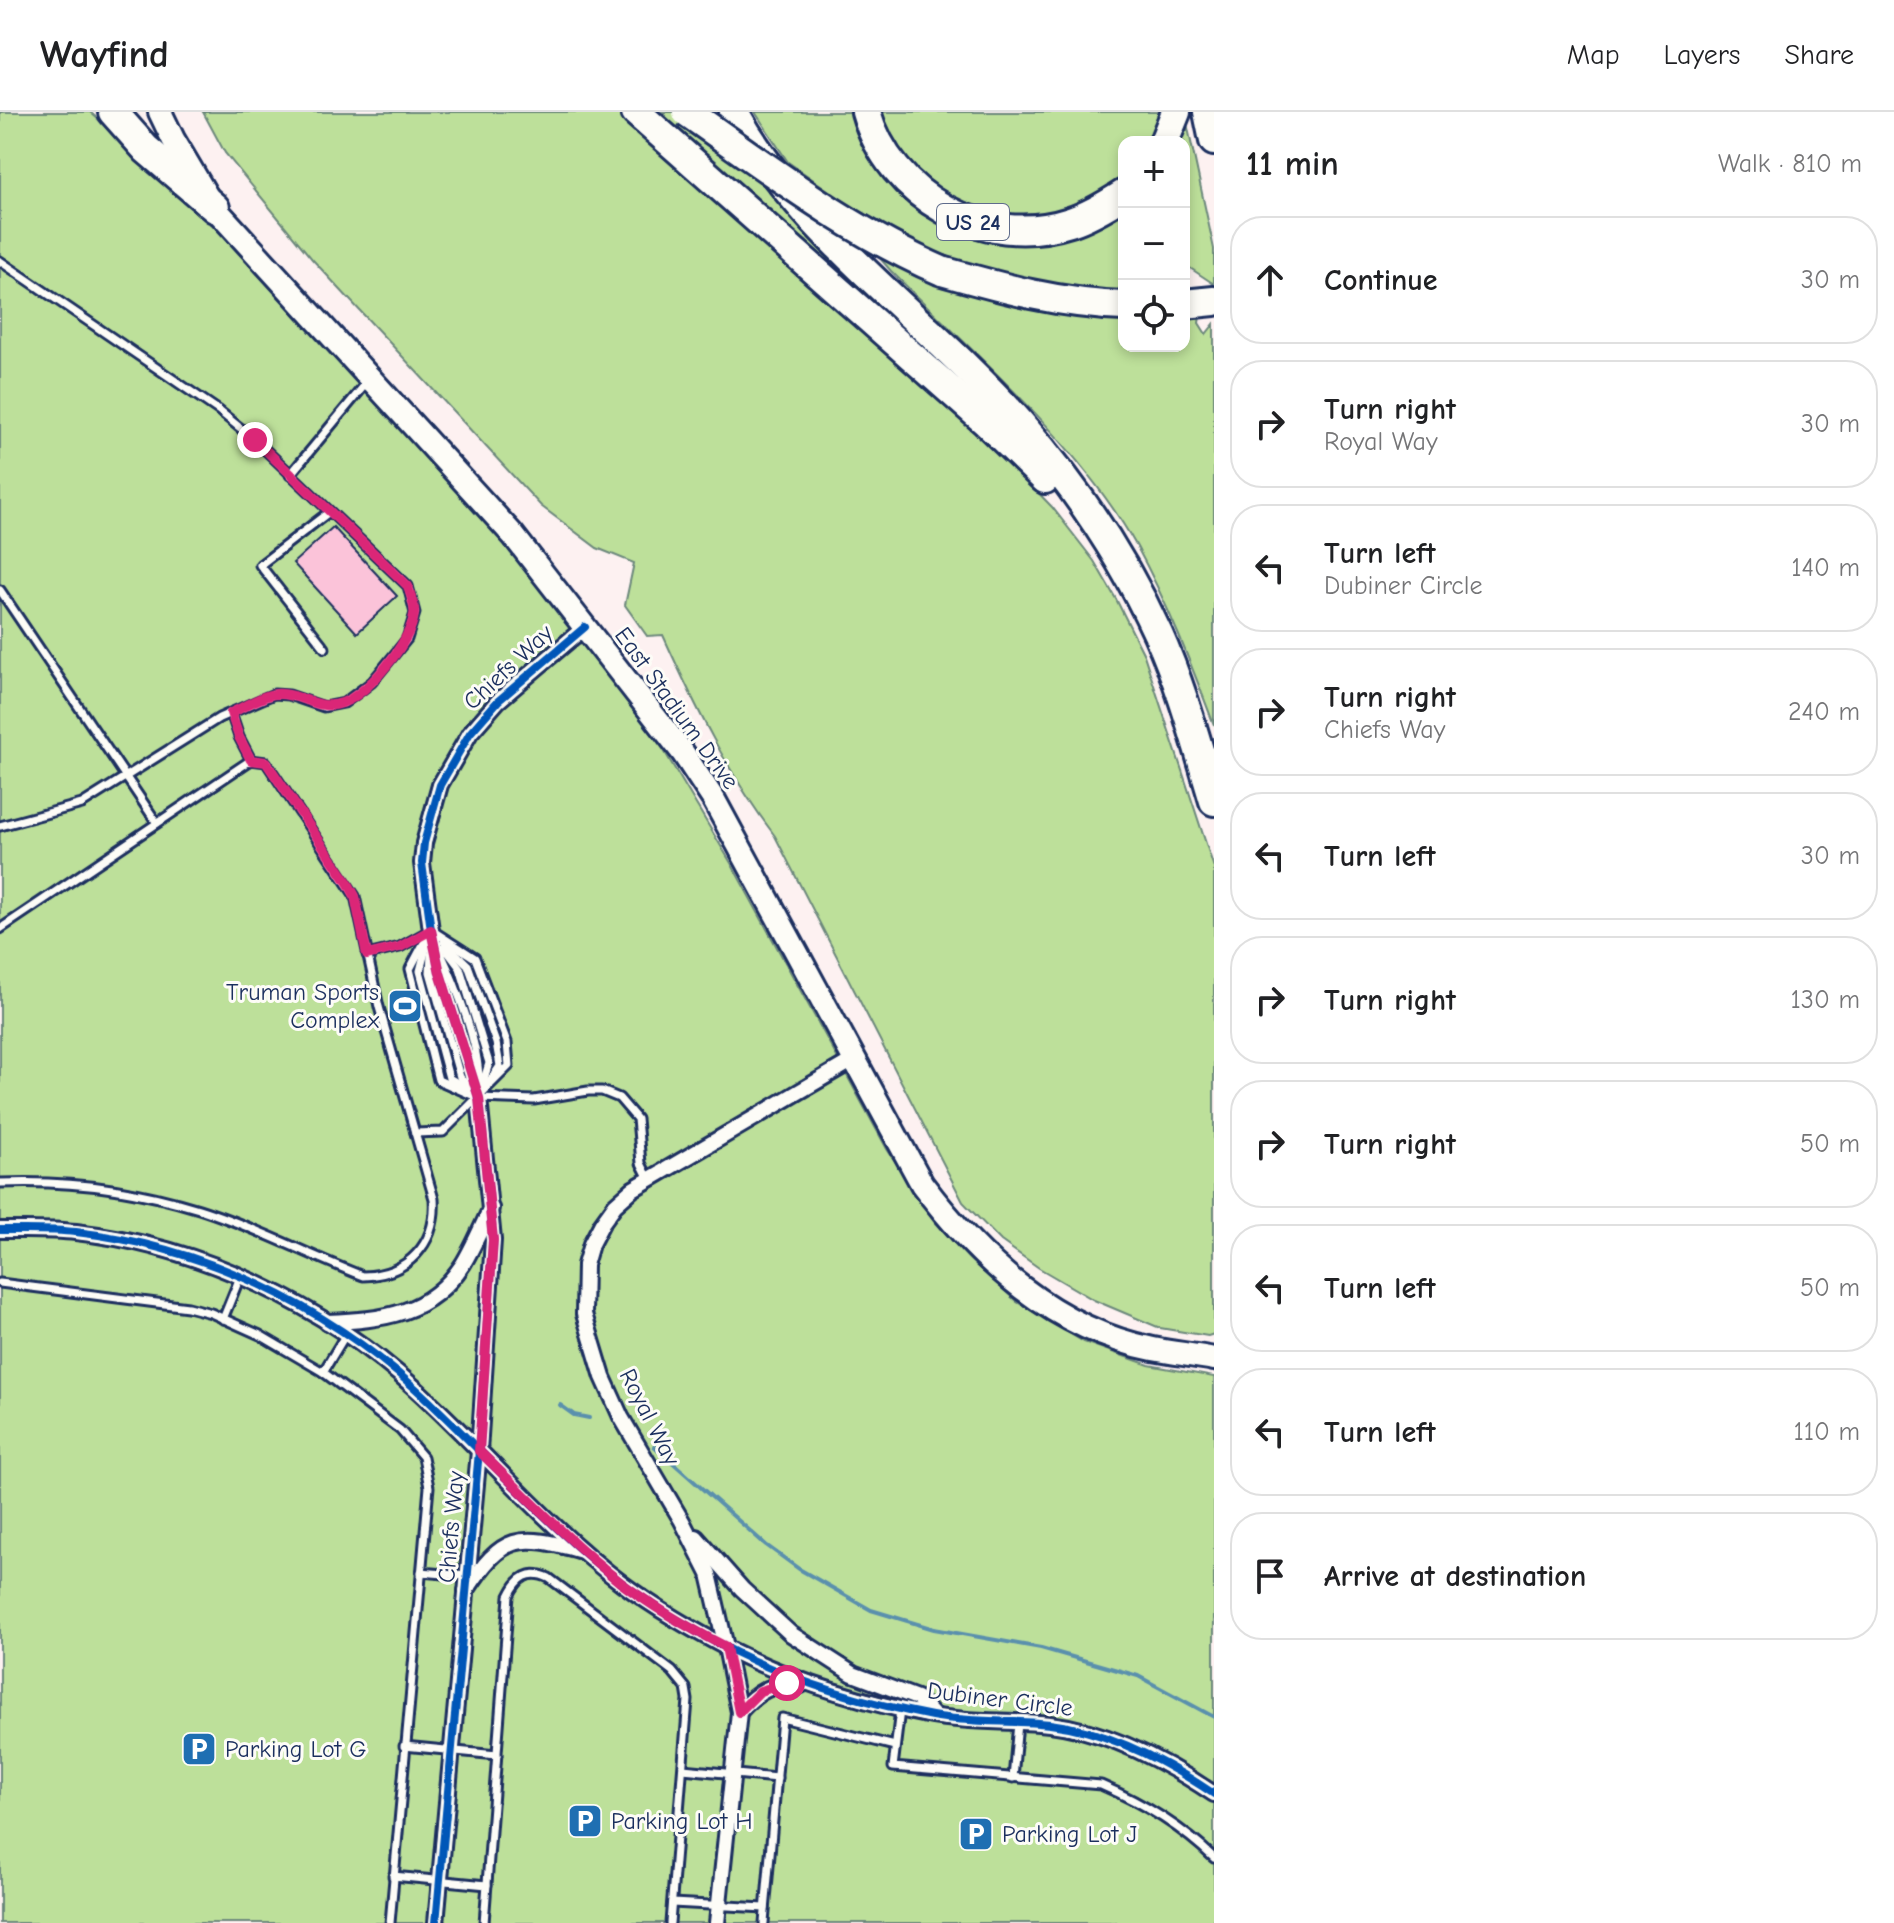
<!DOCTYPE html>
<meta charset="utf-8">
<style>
body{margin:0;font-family:"Comic Neue",sans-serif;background:#f2f2f2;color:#202124}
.controls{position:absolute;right:24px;top:24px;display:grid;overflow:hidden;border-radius:16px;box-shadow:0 4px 12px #0003}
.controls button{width:72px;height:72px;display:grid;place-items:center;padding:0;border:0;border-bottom:2px solid #e0e0e0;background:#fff;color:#202124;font:40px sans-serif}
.stop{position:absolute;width:24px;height:24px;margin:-18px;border:6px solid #db2777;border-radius:50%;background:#fff}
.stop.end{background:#db2777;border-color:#fff;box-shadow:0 2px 8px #0008}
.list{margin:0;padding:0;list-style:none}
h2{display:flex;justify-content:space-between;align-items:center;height:104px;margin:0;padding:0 32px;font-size:34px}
h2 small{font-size:26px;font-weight:400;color:#757577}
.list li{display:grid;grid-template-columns:52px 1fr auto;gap:24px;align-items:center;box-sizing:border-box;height:128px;margin:0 16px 16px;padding:0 16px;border:2px solid #e0e0e0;border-radius:32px}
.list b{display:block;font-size:30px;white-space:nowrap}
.list p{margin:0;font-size:26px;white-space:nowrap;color:#757577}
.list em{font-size:26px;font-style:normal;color:#757577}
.icon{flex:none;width:44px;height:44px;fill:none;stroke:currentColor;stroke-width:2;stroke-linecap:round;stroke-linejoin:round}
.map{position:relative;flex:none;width:1214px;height:1811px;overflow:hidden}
header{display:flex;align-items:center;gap:48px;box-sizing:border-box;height:112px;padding:0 40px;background:#fff;border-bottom:2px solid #e0e0e0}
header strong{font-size:38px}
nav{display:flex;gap:44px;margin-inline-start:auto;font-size:28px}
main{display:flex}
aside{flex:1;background:#fff}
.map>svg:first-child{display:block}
</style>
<header>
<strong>Wayfind</strong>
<nav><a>Map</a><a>Layers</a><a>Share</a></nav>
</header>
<main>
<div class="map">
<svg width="1214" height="1811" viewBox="0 0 1214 1811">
<rect width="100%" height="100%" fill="#fdf1f1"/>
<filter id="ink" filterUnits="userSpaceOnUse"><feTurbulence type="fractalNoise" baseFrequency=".0125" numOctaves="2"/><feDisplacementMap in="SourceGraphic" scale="16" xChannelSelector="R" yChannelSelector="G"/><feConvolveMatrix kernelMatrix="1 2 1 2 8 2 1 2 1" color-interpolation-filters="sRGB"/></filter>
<g filter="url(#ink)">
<g fill="#bde09a" stroke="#6c887c" stroke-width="2">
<path d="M0 0H90L196 95 510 436 588 536 663 637 731 751 887 1037 934 1109 969 1147 1017 1190 1084 1230 1149 1253 1214 1265V1811H0Z"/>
<path d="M203 0H619L1001 342 1052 395 1094 449 1116 487 1144 543 1214 756V1222L1208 1224 1160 1216 1094 1188 1039 1156 1001 1129 963 1090 775 724C728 662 695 594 663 523L647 524 625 493 634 451 597 436 541 394 312 147 225 41Z"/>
<path d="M647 0H676L758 67 831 149 818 151Z"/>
<path d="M755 0H850C873 83 953 141 1039 132 1070 128 1097 112 1124 98V183L1092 181 977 156 916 132 878 113 788 50Z"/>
<path d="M877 0H1168L1155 30H1124V69L1055 105H979L916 66Z"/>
<path d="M1188 16 1214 137V172L1184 152V30H1179Z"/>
<path d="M879 139 1124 202V234H1184V200L1201 198 1199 211 1206 222 1214 212V613C1191 552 1168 492 1137 435 1078 330 976 243 891 159L878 144Z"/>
</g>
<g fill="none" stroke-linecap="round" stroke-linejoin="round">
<g stroke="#5a90ad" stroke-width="4">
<path d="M560 1293 574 1303 589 1306"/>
<path d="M654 1334 766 1433 799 1457 871 1498 934 1517 1041 1536 1138 1564 1214 1605"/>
</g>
</g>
<path fill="#fbc3d9" stroke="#1b2f5e" stroke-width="2" d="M333 415 397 484 357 521 293 451Z"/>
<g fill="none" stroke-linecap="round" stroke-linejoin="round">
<g stroke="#1b2f5e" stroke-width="13">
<g id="lane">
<path d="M0 149 218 298 255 328 408 474 415 501 407 527 372 570 344 591 324 595 289 583 274 582 219 606 82 692 0 714"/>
<path d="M290 363 368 269"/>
<path d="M0 478 157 711"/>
<path d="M325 536 260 453 329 400"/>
<path d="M231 601 239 625 251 648"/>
<path d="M0 817 251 648 266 650 355 784 379 895 434 1087C437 1132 408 1163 363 1164 308 1143 256 1115 199 1097 135 1077 67 1068 0 1071"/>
<path d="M429 821 410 857 438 968 479 986 534 988 588 979H602L619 986 637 1007 641 1051 649 1067"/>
<path d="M444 830 468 853 496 931 500 954 489 970"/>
<path d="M427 832 420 859 449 966 464 975"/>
<path d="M444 835 460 856 489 951 480 980"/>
<path d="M440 839C456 873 480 934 479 971"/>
<path d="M367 843 400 835 429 819"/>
<path d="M431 843 430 860 460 965 469 975"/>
<path d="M415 1021 443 1020 509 954 507 930 475 846 433 819"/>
<path d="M0 1171 188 1195 211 1201 260 1223 323 1260 400 1318 423 1345 429 1375 390 1811"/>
<path d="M223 1207 240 1165"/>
<path d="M323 1260 346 1222"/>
<path d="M421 1460 467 1464"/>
<path d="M900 1598 893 1655 1101 1673C1143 1691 1181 1714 1214 1746"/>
<path d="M404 1634 497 1643"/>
<path d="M683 1657 777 1666"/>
<path d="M1013 1666 1018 1611"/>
<path d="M393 1764 487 1773"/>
<path d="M672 1791 765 1796"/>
<path d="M484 1811 509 1484C518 1465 529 1457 549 1466L672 1559 686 1576 688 1588 670 1811"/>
<path d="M764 1811 782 1606 895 1634"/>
</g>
</g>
<g stroke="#1b2f5e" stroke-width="20">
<g id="street">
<path d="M0 1118C25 1118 51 1117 76 1120 201 1134 324 1193 416 1277 485 1340 549 1417 623 1472 658 1498 696 1520 735 1540 795 1570 866 1591 932 1604 971 1611 1011 1608 1050 1612 1109 1619 1165 1649 1214 1682"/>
<path d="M327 1210C383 1208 430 1203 463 1152 474 1134 482 1114 491 1096"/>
<path d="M696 1425 742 1477 791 1522 853 1562 917 1586 934 1604"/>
<path d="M466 1479C503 1422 518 1421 582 1439"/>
<path d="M739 1600C757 1580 773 1569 801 1573"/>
<path d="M436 1811 479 1339 493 1128 479 986 440 861 431 818 422 751 424 731 440 673 470 621 498 589 585 515"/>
<path d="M717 1811 739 1600 726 1535 709 1462 682 1409 621 1305 603 1265 584 1202 585 1153 591 1132 602 1111 615 1093 633 1077 855 947"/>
</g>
</g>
<g stroke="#1b2f5e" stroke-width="28">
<path id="secondary" d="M160 0 173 27 212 93 513 423 683 641 714 688 922 1072C981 1150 1054 1217 1153 1237 1173 1241 1194 1243 1214 1247"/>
</g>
<g stroke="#1b2f5e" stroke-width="34">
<g id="highway">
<path d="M113 0 146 37 215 96"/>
<path d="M636 0 985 309 1045 367"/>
<path d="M734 0C803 125 926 205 1019 310 1075 374 1123 445 1158 522 1182 575 1197 633 1214 689"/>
<path d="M866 0C890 85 984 138 1070 110 1089 104 1107 93 1124 82"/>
<path d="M1208 0 1214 29"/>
<path d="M1164 30 1176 0"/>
<path d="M942 159C1002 176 1060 192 1124 194"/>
<path d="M1184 192 1214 189"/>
</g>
</g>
<use href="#lane" stroke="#fdfcf7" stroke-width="7"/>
<use href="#street" stroke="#fdfcf7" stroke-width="14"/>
<use href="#secondary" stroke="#fdfcf7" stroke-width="22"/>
<use href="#highway" stroke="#fdfcf7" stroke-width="28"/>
<g stroke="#1b2f5e" stroke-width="34" stroke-linecap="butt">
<path id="highway-bridge" d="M687 0C769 57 849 119 942 159"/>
</g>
<use href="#highway-bridge" stroke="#fdfcf7" stroke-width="28"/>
<g stroke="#fdfcf7" stroke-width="13">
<g id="cycleway">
<path d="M0 1118C25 1118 51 1117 76 1120 201 1134 324 1193 416 1277 485 1340 549 1417 623 1472 658 1498 696 1520 735 1540 795 1570 866 1591 932 1604 971 1611 1011 1608 1050 1612 1109 1619 1165 1649 1214 1682"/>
<path d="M436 1811 479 1339 493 1128 479 986 440 861 431 818 422 751 424 731 440 673 470 621 498 589 585 515"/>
</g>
</g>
<use href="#cycleway" stroke="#0057b8" stroke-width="8"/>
</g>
</g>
<g fill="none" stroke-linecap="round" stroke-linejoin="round" filter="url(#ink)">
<path stroke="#db2777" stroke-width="10" d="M255 328 408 474C410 483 416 494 414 503 410 531 368 582 342 591 318 600 300 580 276 582 262 583 244 595 231 601L239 625 251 648 266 650 348 771 355 784 367 843 400 835 431 818 440 861 479 986 493 1128 479 1339C525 1383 570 1430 620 1470 653 1495 689 1516 726 1535L739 1600 760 1579 787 1571"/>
</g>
<defs>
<g id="stadium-square" transform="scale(1.8)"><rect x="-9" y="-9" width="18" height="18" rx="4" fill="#1f6fb2" stroke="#fdfcf7"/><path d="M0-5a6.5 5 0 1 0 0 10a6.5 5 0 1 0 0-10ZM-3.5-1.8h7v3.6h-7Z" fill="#fff"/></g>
<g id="parking-square" transform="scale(1.8)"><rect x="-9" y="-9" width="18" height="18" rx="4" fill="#1f6fb2" stroke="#fdfcf7"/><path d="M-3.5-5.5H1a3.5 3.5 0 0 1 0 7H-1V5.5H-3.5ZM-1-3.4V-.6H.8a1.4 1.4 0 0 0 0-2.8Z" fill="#fff"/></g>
</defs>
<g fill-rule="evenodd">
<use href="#stadium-square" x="405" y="894"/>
<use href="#parking-square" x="199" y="1637"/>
<use href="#parking-square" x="585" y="1709"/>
<use href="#parking-square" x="976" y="1722"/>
</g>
<g text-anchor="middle" stroke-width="6" stroke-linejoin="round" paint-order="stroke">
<rect fill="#fdfcf7" stroke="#5f6c8c" stroke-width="2" x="937" y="92" width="72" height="36" rx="6"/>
<g font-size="22" font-weight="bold" fill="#1b2f5e">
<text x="973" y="118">US 24</text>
</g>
<g font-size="24" fill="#1b2f5e" stroke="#fdfcf7">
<text transform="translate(508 555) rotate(-43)" y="8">Chiefs Way</text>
<text transform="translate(677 596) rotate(54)" y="8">East Stadium Drive</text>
<text transform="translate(650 1305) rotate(63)" y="8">Royal Way</text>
<text transform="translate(451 1415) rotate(-85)" y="8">Chiefs Way</text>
<text transform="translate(1000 1587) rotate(7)" y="8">Dubiner Circle</text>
</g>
<g font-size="24" fill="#1b2f5e" stroke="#fdfcf7" text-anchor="start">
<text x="379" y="888" text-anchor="end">Truman Sports<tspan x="379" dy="28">Complex</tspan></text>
<text x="225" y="1645">Parking Lot G</text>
<text x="611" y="1717">Parking Lot H</text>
<text x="1002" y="1730">Parking Lot J</text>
</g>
</g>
</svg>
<div class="controls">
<button>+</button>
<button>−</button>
<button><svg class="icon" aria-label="locate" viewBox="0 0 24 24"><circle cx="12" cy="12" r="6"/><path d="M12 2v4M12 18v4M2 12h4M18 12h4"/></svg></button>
</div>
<div class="stop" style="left:787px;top:1571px"></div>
<div class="stop end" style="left:255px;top:328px"></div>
</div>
<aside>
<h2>11 min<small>Walk · 810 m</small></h2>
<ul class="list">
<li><svg class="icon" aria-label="ahead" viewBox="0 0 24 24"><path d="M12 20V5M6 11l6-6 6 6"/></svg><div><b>Continue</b></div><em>30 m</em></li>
<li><svg class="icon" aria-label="right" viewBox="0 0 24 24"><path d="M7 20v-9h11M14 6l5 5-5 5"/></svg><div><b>Turn right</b><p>Royal Way</p></div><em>30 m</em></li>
<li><svg class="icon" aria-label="left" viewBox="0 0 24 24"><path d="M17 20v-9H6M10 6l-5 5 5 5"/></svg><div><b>Turn left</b><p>Dubiner Circle</p></div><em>140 m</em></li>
<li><svg class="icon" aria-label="right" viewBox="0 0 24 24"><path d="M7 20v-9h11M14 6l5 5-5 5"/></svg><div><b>Turn right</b><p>Chiefs Way</p></div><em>240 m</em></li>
<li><svg class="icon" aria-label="left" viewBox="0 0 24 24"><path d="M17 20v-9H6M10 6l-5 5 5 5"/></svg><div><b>Turn left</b></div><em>30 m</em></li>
<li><svg class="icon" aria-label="right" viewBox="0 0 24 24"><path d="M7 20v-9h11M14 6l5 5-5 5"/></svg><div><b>Turn right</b></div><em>130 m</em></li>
<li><svg class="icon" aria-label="right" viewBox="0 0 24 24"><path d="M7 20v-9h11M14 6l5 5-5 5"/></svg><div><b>Turn right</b></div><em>50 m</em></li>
<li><svg class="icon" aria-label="left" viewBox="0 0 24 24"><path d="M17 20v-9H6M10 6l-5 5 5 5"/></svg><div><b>Turn left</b></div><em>50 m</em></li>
<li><svg class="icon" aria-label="left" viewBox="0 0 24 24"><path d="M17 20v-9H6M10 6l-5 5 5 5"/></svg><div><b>Turn left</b></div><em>110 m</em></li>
<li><svg class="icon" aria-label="arrive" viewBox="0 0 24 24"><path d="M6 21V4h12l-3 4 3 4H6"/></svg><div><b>Arrive at destination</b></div></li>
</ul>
</aside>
</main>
